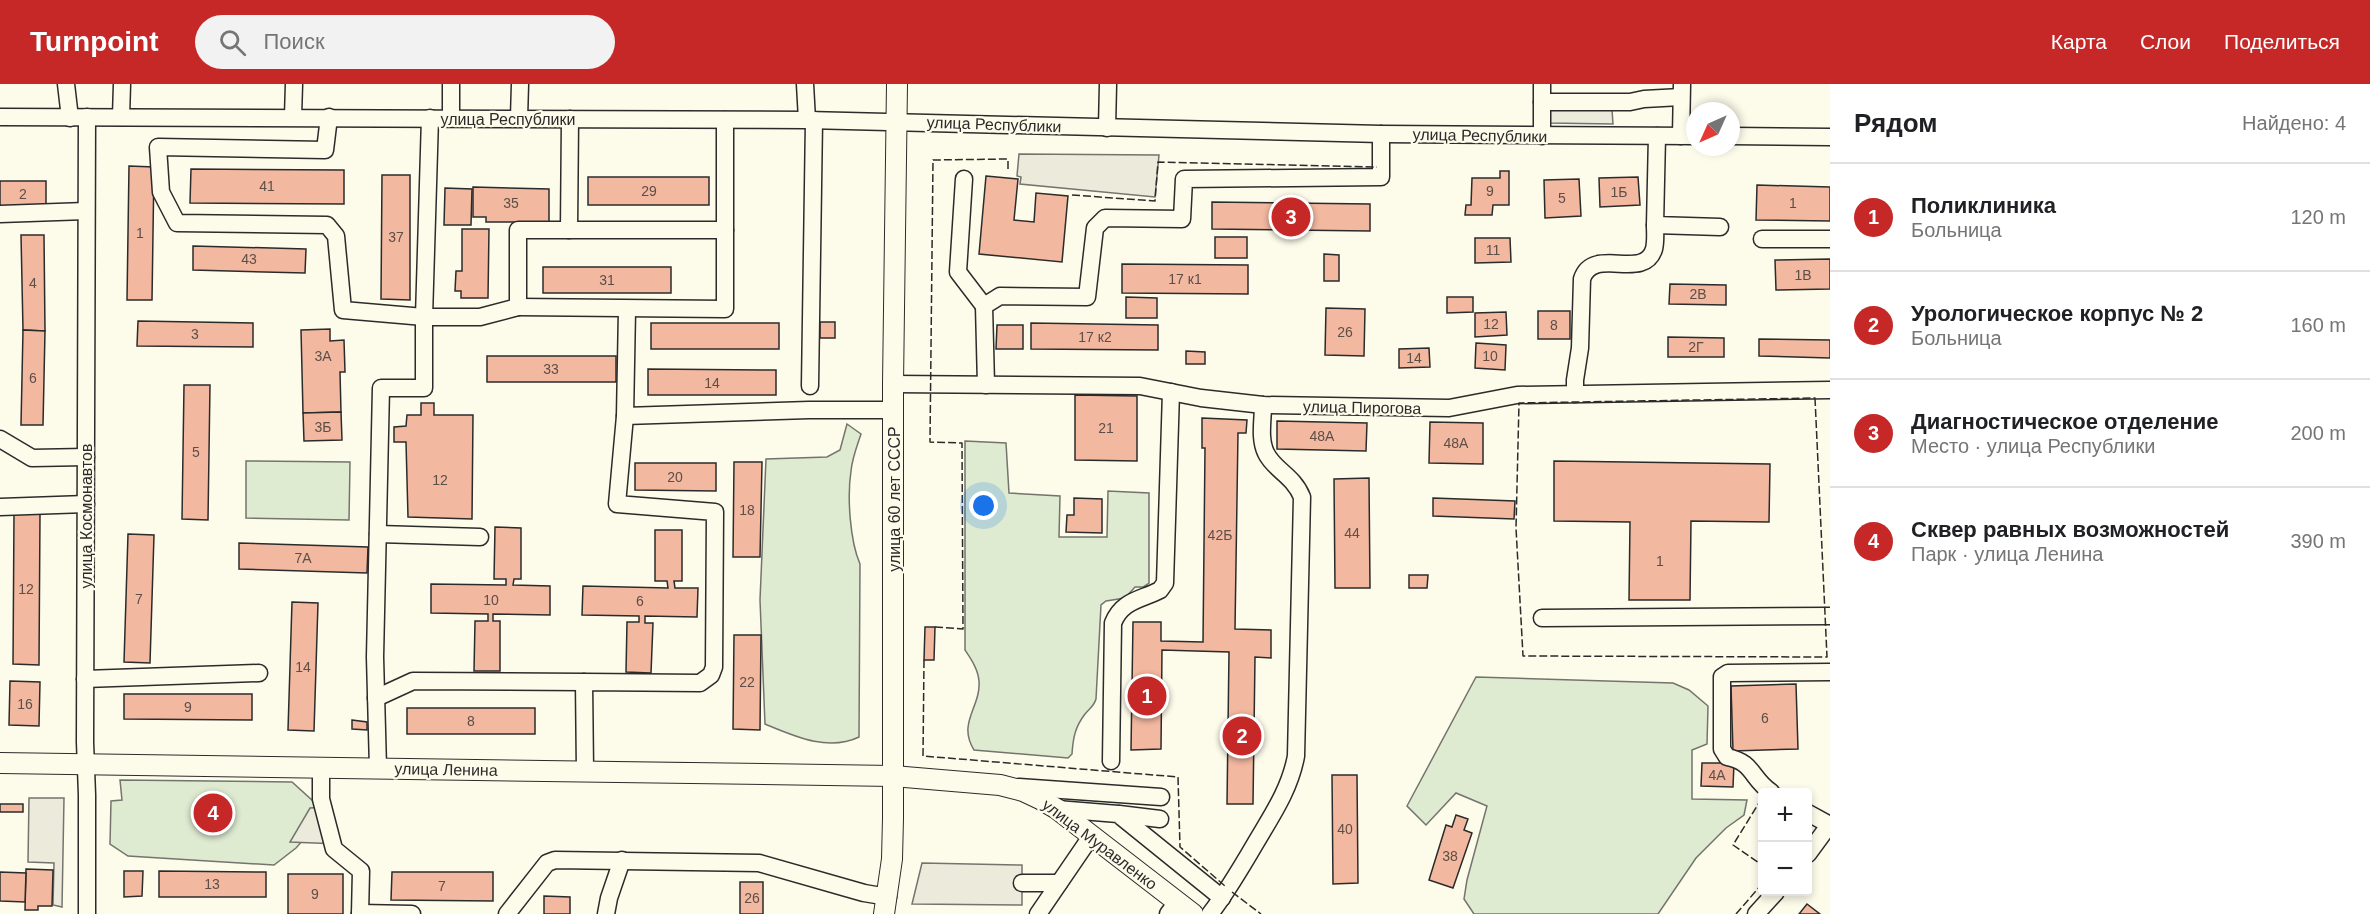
<!DOCTYPE html>
<html lang="ru">
<meta charset="utf-8">
<style>
body{margin:0;font-family:Helvetica,sans-serif;background:#f2f2f2;color:#202124}
.controls{position:absolute;right:18px;bottom:18px;display:grid;overflow:hidden;border-radius:6px;box-shadow:0 3px 9px #0003}
.controls button{width:54px;height:54px;display:grid;place-items:center;padding:0;border:0;border-bottom:2px solid #e0e0e0;background:#fff;color:#202124;font:30px sans-serif}
.compass{position:absolute;left:1686px;top:18px;width:54px;height:54px;border-radius:50%;background:#fff;box-shadow:0 3px 9px #0003;rotate:225deg}
.you{position:absolute;left:984px;top:422px;width:21px;height:21px;margin:-15px;border:4px solid #fff;border-radius:50%;background:#1a73e8;box-shadow:0 0 0 9px #1a73e833}
.badge{display:grid;place-items:center;width:39px;height:39px;border-radius:50%;background:#c62828;color:#fff;font-size:20px;font-weight:700}
.pin{position:absolute;translate:-50% -50%;border:3px solid #fff;box-shadow:0 2px 6px #0006}
.list{margin:0;padding:0;list-style:none}
h2{display:flex;justify-content:space-between;align-items:center;height:78px;margin:0;padding:0 24px;font-size:26px}
h2 small{font-size:20px;font-weight:400;color:#757577}
.list li{display:grid;grid-template-columns:39px 1fr auto;gap:18px;align-items:center;box-sizing:border-box;height:108px;padding:0 24px;border-top:2px solid #e0e0e0}
.list b{display:block;font-size:22px;white-space:nowrap}
.list p{margin:0;font-size:20px;white-space:nowrap;color:#757577}
.list em{font-size:20px;font-style:normal;color:#757577}
.icon{flex:none;width:33px;height:33px;fill:none;stroke:currentColor;stroke-width:2;stroke-linecap:round;stroke-linejoin:round}
.map{position:relative;flex:none;width:1830px;height:830px;overflow:hidden}
header{display:flex;align-items:center;gap:36px;box-sizing:border-box;height:84px;padding:0 30px;background:#c62828;color:#fff}
header strong{font-size:28px}
nav{display:flex;gap:33px;margin-inline-start:auto;font-size:21px}
.search{width:420px;height:54px;background:#f2f2f2;display:flex;align-items:center;gap:15px;box-sizing:border-box;padding:0 21px;border-radius:33px;color:#757577;font-size:22px}
main{display:flex}
aside{flex:1;background:#fff}
.map>svg:first-child{display:block}
</style>
<header>
<strong>Turnpoint</strong>
<div class="search"><svg class="icon" aria-label="search" viewBox="0 0 24 24"><circle cx="10" cy="10" r="6"/><path d="M15 15l6 6"/></svg>Поиск</div>
<nav><a>Карта</a><a>Слои</a><a>Поделиться</a></nav>
</header>
<main>
<div class="map">
<svg width="1830" height="830" viewBox="0 0 1830 830">
<rect width="100%" height="100%" fill="#fdfbea"/>
<g fill="#deebd1" stroke="#74746e" stroke-width="1.5">
<path d="M847 340 861 350C857 362 852 375 851 387 847 413 850 457 860 480L859 653C828 668 794 652 765 640L760 516 766 375 827 373 840 366Z"/>
<path d="M965 357 1006 359 1009 409 1060 412 1059 453H1107L1108 407 1149 409V499L1143 503H1135L1125 514 1106 517 1101 521 1096 615C1094 622 1090 624 1085 630 1075 643 1073 654 1072 670L1068 674 974 666C957 639 981 623 979 597 978 585 971 575 965 566Z"/>
<path d="M246 377 350 378 349 436 246 434Z"/>
<path d="M1476 593 1673 599 1689 606 1708 622 1707 660 1692 666V715L1747 716 1744 731 1726 744 1696 774 1658 830H1474L1464 815 1467 796 1487 722 1456 709 1426 741 1407 722Z"/>
<path d="M120 696 292 698 314 718 318 739 296 764 274 781 128 772 110 760 111 717 122 716Z"/>
</g>
<g fill="#eceadb" stroke="#74746e" stroke-width="1.5">
<path d="M1548 26H1612L1613 40 1548 39Z"/>
<path d="M1019 70 1159 71 1155 113 1020 100 1021 93 1017 92Z"/>
<path d="M29 714H64L62 823 53 821 54 779 28 778Z"/>
<path d="M327 723 339 760 290 758 310 724Z"/>
<path d="M922 779 1022 781V821L912 820Z"/>
</g>
<g fill="#f2b8a0" stroke="#2b2b2b" stroke-width="1.5">
<path d="M129 82 154 83 152 216H127Z"/>
<path d="M191 85 344 86V120L190 119Z"/>
<path d="M1500 87H1509V121H1493L1492 131H1465L1466 121H1471L1472 94H1500Z"/>
<path d="M382 91H410V216L381 215Z"/>
<path d="M986 92 1018 95 1014 136 1034 138 1036 109 1068 112 1062 178 979 170Z"/>
<rect x="588" y="93" width="121" height="28"/>
<path d="M1638 93 1640 121 1600 123 1599 94Z"/>
<path d="M1579 95 1581 132 1545 134 1544 96Z"/>
<rect x="0" y="97" width="46" height="26"/>
<path d="M1757 101 1830 103V137L1756 136Z"/>
<path d="M473 103 549 105V138H486V133H473Z"/>
<path d="M445 104 472 105 471 141H444Z"/>
<path d="M1212 118 1370 120V147L1212 145Z"/>
<path d="M462 145H489L488 214H461V207H455L456 187H462Z"/>
<path d="M21 151H44L45 247 23 246Z"/>
<rect x="1215" y="153" width="32" height="21"/>
<path d="M1475 154H1510L1511 178 1475 179Z"/>
<path d="M193 162 306 165 305 189 193 186Z"/>
<path d="M1324 170 1339 171V197H1324Z"/>
<path d="M1830 175V205L1776 206 1775 176Z"/>
<path d="M1122 180 1248 181V210L1122 209Z"/>
<rect x="543" y="183" width="128" height="26"/>
<path d="M1670 200 1726 201V221L1669 220Z"/>
<path d="M1126 213 1157 214V234H1126Z"/>
<path d="M1447 213H1473V228L1447 229Z"/>
<path d="M1326 224 1365 225 1364 272 1325 271Z"/>
<rect x="1538" y="227" width="32" height="28"/>
<path d="M1506 228 1507 251 1475 253V229Z"/>
<path d="M138 237 253 239V263L137 262Z"/>
<rect x="820" y="238" width="15" height="16"/>
<rect x="651" y="239" width="128" height="26"/>
<path d="M1031 239 1158 241V266L1031 265Z"/>
<path d="M997 241H1023V265H996Z"/>
<path d="M330 245V257L344 256 345 288H340L341 328 303 329 301 246Z"/>
<path d="M23 246 45 247 43 341H21Z"/>
<path d="M1668 253 1724 254V273H1668Z"/>
<path d="M1759 255 1830 256V274L1759 272Z"/>
<path d="M1476 259 1506 261 1505 286 1475 284Z"/>
<path d="M1429 264 1430 283 1399 284V265Z"/>
<path d="M1186 267 1205 268V280H1186Z"/>
<rect x="487" y="272" width="129" height="26"/>
<path d="M648 285 776 286V311H648Z"/>
<path d="M184 301H210L208 436 182 435Z"/>
<path d="M1075 311 1137 312V377L1075 376Z"/>
<path d="M421 319H434V331H473L472 435 408 433 406 358H394V343L406 342 407 331H421Z"/>
<path d="M341 328 342 356 304 357 303 329Z"/>
<path d="M1202 334 1247 336 1246 349H1238L1235 545 1271 546V574L1255 573 1253 720H1227L1229 568 1162 566 1161 665 1131 666 1133 538H1161V557L1203 558 1205 364H1202Z"/>
<path d="M1277 337 1367 339 1366 367 1277 365Z"/>
<path d="M1430 338 1483 339V380L1429 379Z"/>
<path d="M1554 377 1770 380 1769 438 1691 437 1690 516H1629L1630 438 1554 437Z"/>
<path d="M734 378H762L760 473H733Z"/>
<path d="M635 379H716V407L635 406Z"/>
<path d="M1369 394 1370 504H1335L1334 395Z"/>
<path d="M1074 414 1102 415V449L1066 448 1067 431H1074Z"/>
<path d="M1433 414 1515 417 1514 435 1433 432Z"/>
<path d="M14 430H40L39 581 13 580Z"/>
<path d="M495 443 521 444V495H514L513 501 550 502V531L493 530V537H500V587H474L475 537H488V530L431 529V500L506 501V495H494Z"/>
<path d="M655 446H682V497H674L675 504H698L697 533 645 532V539H653L651 589 626 588 627 538H639V532L582 531 583 502 668 504 667 497H655Z"/>
<path d="M128 450 154 451 150 579 124 578Z"/>
<path d="M239 459 368 463 367 489 239 485Z"/>
<path d="M1409 491H1428L1427 504H1409Z"/>
<path d="M292 518 318 519 314 647 288 646Z"/>
<path d="M925 543H935L934 576H924Z"/>
<path d="M734 551H761L760 646 733 645Z"/>
<path d="M10 597 40 598 39 642 9 641Z"/>
<path d="M1796 600 1798 665 1733 667 1731 602Z"/>
<path d="M124 610H252V636L124 635Z"/>
<rect x="407" y="624" width="128" height="26"/>
<path d="M352 636 367 638V646L352 645Z"/>
<path d="M1702 679H1734L1733 703 1701 702Z"/>
<path d="M1332 691H1357L1358 799 1333 800Z"/>
<rect x="0" y="720" width="23" height="8"/>
<path d="M1456 731 1468 735 1464 746 1472 749 1453 804 1429 796 1446 741 1452 743Z"/>
<path d="M26 785 53 786 52 822H38V826H25Z"/>
<path d="M124 787H143L142 812 124 813Z"/>
<path d="M159 787 266 788V813H159Z"/>
<path d="M0 788 26 789 25 818 0 817Z"/>
<path d="M392 788H493V817L391 816Z"/>
<rect x="288" y="790" width="55" height="40"/>
<rect x="740" y="798" width="23" height="32"/>
<path d="M544 812 570 813V830H544Z"/>
<path d="M1807 820 1820 830H1799Z"/>
</g>
<g fill="none" stroke-linecap="round" stroke-linejoin="round">
<g stroke="#2b2b2b" stroke-width="19">
<g id="minor">
<path d="M66 0 70 34"/>
<path d="M451 0V34"/>
<path d="M805 0 807 36"/>
<path d="M1542 0V52"/>
<path d="M1542 18H1630L1644 15 1681 13"/>
<path d="M0 33 807 36 1381 50 1695 52"/>
<path d="M87 33 85 658 87 711V830"/>
<path d="M121 33 122 0"/>
<path d="M293 33 294 0"/>
<path d="M329 33 325 66 158 63 161 108 177 139 327 141 336 152 343 226 424 233H480L518 223V146H569L570 35"/>
<path d="M519 34 520 0"/>
<path d="M1107 44 1108 0"/>
<path d="M1657 52 1655 141 1720 143"/>
<path d="M1681 52 1682 0"/>
<path d="M1731 52 1830 53"/>
<path d="M964 95 958 188 984 222"/>
<path d="M0 130 86 127"/>
<path d="M569 146H725"/>
<path d="M1762 155H1830"/>
<path d="M518 223 725 225V36"/>
<path d="M627 226 625 332 809 326H894"/>
<path d="M893 300 1140 302 1201 314 1263 321 1449 324 1517 311 1830 306"/>
<path d="M986 301 984 222 1000 212 1087 213 1095 144 1105 134 1182 135 1184 95 1381 93V50"/>
<path d="M810 302 814 36"/>
<path d="M1575 310V296L1580 264 1582 195C1593 161 1644 198 1654 165 1656 157 1655 148 1655 141"/>
<path d="M0 355 32 374 86 373"/>
<path d="M0 423 86 420"/>
<path d="M378 450 480 453"/>
<path d="M1542 534 1830 532"/>
<path d="M85 595 259 589"/>
<path d="M376 614 413 597 584 598"/>
<path d="M1111 677 1113 539C1122 516 1141 516 1160 506L1165 499 1171 308"/>
<path d="M321 684V715L334 765 361 787 360 830"/>
<path d="M378 684 375 573 381 304H424V233L430 34"/>
<path d="M585 687 584 598 700 599 711 591 714 583 715 428 617 420 625 332"/>
<path d="M1019 703 1161 713"/>
<path d="M1771 708C1751 695 1754 678 1727 673L1722 665V593L1728 589 1830 588"/>
<path d="M1057 725 1118 730 1222 814"/>
<path d="M1808 729 1830 741"/>
<path d="M1119 730 1160 735"/>
<path d="M1808 770 1830 740"/>
<path d="M1022 799H1059"/>
<path d="M360 829 412 830"/>
<path d="M507 830 547 779 555 776 759 779 864 809 888 813"/>
<path d="M606 830 609 814 622 776"/>
<path d="M1038 830 1092 751"/>
<path d="M1168 830 1177 818"/>
<path d="M1210 830C1227 808 1241 784 1255 760 1272 731 1290 705 1296 672L1302 413C1293 391 1274 386 1266 369 1259 355 1263 336 1263 321"/>
<path d="M1756 830 1776 808"/>
</g>
</g>
<g stroke="#2b2b2b" stroke-width="22">
<g id="major">
<path d="M0 679 893 692 1000 701 1023 707 1040 715 1057 725 1193 830"/>
<path d="M884 830 892 775 893 734V300L897 0"/>
</g>
</g>
<use href="#minor" stroke="#fdfbea" stroke-width="16"/>
<use href="#major" stroke="#fdfbea" stroke-width="20"/>
<g stroke="#2b2b2b" stroke-width="1.5" stroke-dasharray="8 3" stroke-linecap="butt">
<path d="M1072 111 1155 117 1158 78 1377 83"/>
<path d="M1815 314 1827 573 1523 572 1516 444 1519 319Z"/>
<path d="M935 543 963 545 962 359 930 358 933 76 1008 75V87"/>
<path d="M924 576 923 672 1178 693 1180 763 1225 802"/>
<path d="M1762 714 1733 761 1762 781"/>
<path d="M1232 808 1261 830"/>
<path d="M1736 830 1762 800"/>
</g>
</g>
<g text-anchor="middle" stroke-width="4.5" stroke-linejoin="round" paint-order="stroke">
<g font-size="14" fill="#5d4e48">
<text x="267" y="107">41</text>
<text x="649" y="112">29</text>
<text x="1490" y="112">9</text>
<text x="1619" y="113">1Б</text>
<text x="23" y="115">2</text>
<text x="1562" y="119">5</text>
<text x="511" y="124">35</text>
<text x="1793" y="124">1</text>
<text x="140" y="154">1</text>
<text x="396" y="158">37</text>
<text x="1493" y="171">11</text>
<text x="249" y="180">43</text>
<text x="1803" y="196">1В</text>
<text x="1185" y="200">17 к1</text>
<text x="607" y="201">31</text>
<text x="33" y="204">4</text>
<text x="1698" y="215">2В</text>
<text x="1491" y="245">12</text>
<text x="1554" y="246">8</text>
<text x="1345" y="253">26</text>
<text x="195" y="255">3</text>
<text x="1095" y="258">17 к2</text>
<text x="1696" y="268">2Г</text>
<text x="323" y="277">3А</text>
<text x="1490" y="277">10</text>
<text x="1414" y="279">14</text>
<text x="551" y="290">33</text>
<text x="33" y="299">6</text>
<text x="712" y="304">14</text>
<text x="323" y="348">3Б</text>
<text x="1106" y="349">21</text>
<text x="1322" y="357">48А</text>
<text x="1456" y="364">48А</text>
<text x="196" y="373">5</text>
<text x="675" y="398">20</text>
<text x="440" y="401">12</text>
<text x="747" y="431">18</text>
<text x="1352" y="454">44</text>
<text x="1220" y="456">42Б</text>
<text x="303" y="479">7А</text>
<text x="1660" y="482">1</text>
<text x="26" y="510">12</text>
<text x="139" y="520">7</text>
<text x="491" y="521">10</text>
<text x="640" y="522">6</text>
<text x="303" y="588">14</text>
<text x="747" y="603">22</text>
<text x="25" y="625">16</text>
<text x="188" y="628">9</text>
<text x="1765" y="639">6</text>
<text x="471" y="642">8</text>
<text x="1717" y="696">4А</text>
<text x="1345" y="750">40</text>
<text x="1450" y="777">38</text>
<text x="212" y="805">13</text>
<text x="442" y="807">7</text>
<text x="315" y="815">9</text>
<text x="752" y="819">26</text>
</g>
<g font-size="16" fill="#2b2b2b" stroke="#fdfbea">
<text x="508" y="41">улица Республики</text>
<text transform="translate(994 40) rotate(2)" y="6">улица Республики</text>
<text transform="translate(1480 51) rotate(1)" y="6">улица Республики</text>
<text transform="translate(1362 323) rotate(1)" y="6">улица Пирогова</text>
<text transform="translate(894 415) rotate(-90)" y="6">улица 60 лет СССР</text>
<text transform="translate(86 432) rotate(-90)" y="6">улица Космонавтов</text>
<text transform="translate(446 685) rotate(1)" y="6">улица Ленина</text>
<text transform="translate(1100 760) rotate(37)" y="6">улица Муравленко</text>
</g>
</g>
</svg>
<div class="controls">
<button>+</button>
<button>−</button>
</div>
<svg class="compass" viewBox="-18 -18 36 36"><path d="M0-13l5 13h-10z" fill="#e53935"/><path d="M0 13l5-13h-10z" fill="#757577"/></svg>
<div class="you"></div>
<div class="pin badge" style="left:1147px;top:612px">1</div>
<div class="pin badge" style="left:1242px;top:652px">2</div>
<div class="pin badge" style="left:1291px;top:133px">3</div>
<div class="pin badge" style="left:213px;top:729px">4</div>
</div>
<aside>
<h2>Рядом<small>Найдено: 4</small></h2>
<ul class="list">
<li><span class="badge">1</span><div><b>Поликлиника</b><p>Больница</p></div><em>120 m</em></li>
<li><span class="badge">2</span><div><b>Урологическое корпус № 2</b><p>Больница</p></div><em>160 m</em></li>
<li><span class="badge">3</span><div><b>Диагностическое отделение</b><p>Место · улица Республики</p></div><em>200 m</em></li>
<li><span class="badge">4</span><div><b>Сквер равных возможностей</b><p>Парк · улица Ленина</p></div><em>390 m</em></li>
</ul>
</aside>
</main>
